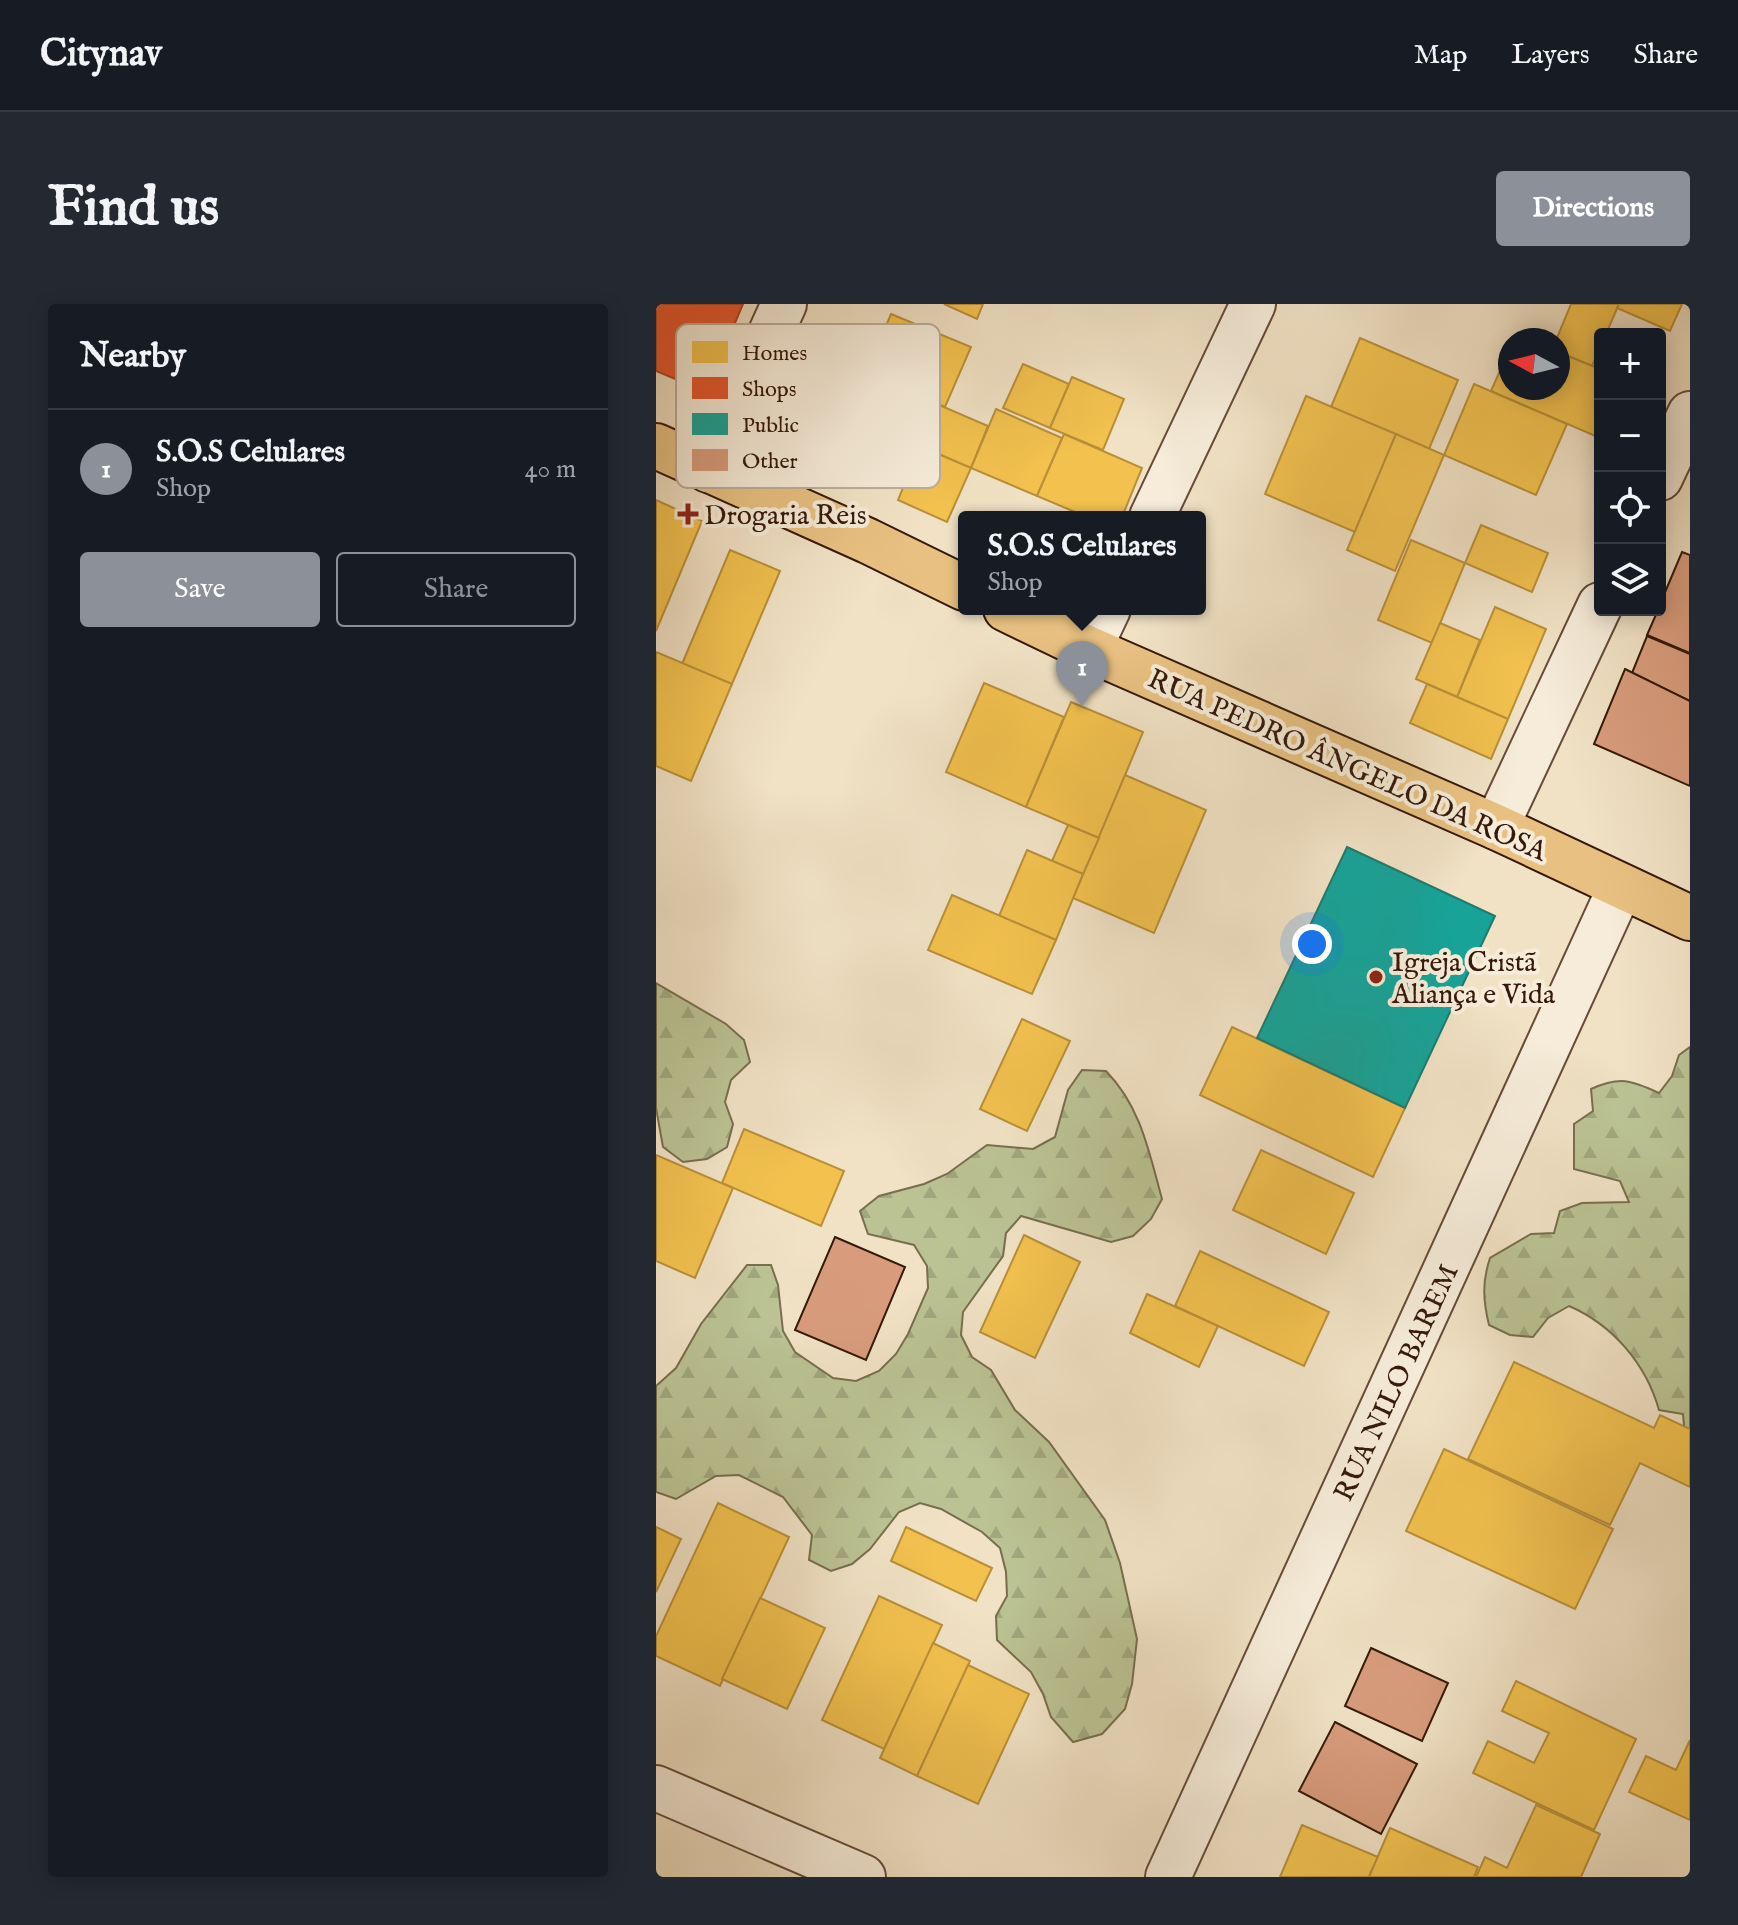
<!DOCTYPE html>
<meta charset="utf-8">
<style>
body{margin:0;font-family:"IM FELL English",serif;background:#242831;color:#f1f3f6}
.controls{position:absolute;right:24px;top:24px;display:grid;overflow:hidden;border-radius:8px;box-shadow:0 4px 20px #0003}
.controls button{width:72px;height:72px;display:grid;place-items:center;padding:0;border:0;border-bottom:2px solid #363941;background:#171b24;color:#f1f3f6;font:40px sans-serif}
.compass{position:absolute;left:842px;top:24px;width:72px;height:72px;border-radius:50%;background:#171b24;box-shadow:0 4px 20px #0003;rotate:277deg}
.you{position:absolute;left:656px;top:640px;width:28px;height:28px;margin:-20px;border:6px solid #fff;border-radius:50%;background:#1a73e8;box-shadow:0 0 0 12px #1a73e833}
.badge{display:grid;place-items:center;width:52px;height:52px;border-radius:50%;background:#8c9099;color:#fff;font-size:26px;font-weight:700}
.pin{position:absolute;translate:-50% -66px;filter:drop-shadow(0 2px 4px #0008)}
.pin::after{content:'';position:absolute;top:42px;width:28px;height:24px;background:inherit;clip-path:polygon(0 0,100% 0,50% 100%)}
.popup{position:absolute;left:302px;top:207px;width:248px;height:104px;box-sizing:border-box;display:grid;place-content:center;border-radius:8px;background:#171b24;filter:drop-shadow(0 2px 6px #0005);font-size:26px;white-space:nowrap;color:#9ea1a6}
.popup b{font-size:30px;color:#f1f3f6}
.popup::after{content:'';position:absolute;left:50%;top:100%;margin-left:-16px;border:16px solid transparent;border-top-color:#171b24}
.list{margin:0;padding:0;list-style:none}
h2{display:flex;justify-content:space-between;align-items:center;height:104px;margin:0;padding:0 32px;font-size:34px}
h2 small{font-size:26px;font-weight:400;color:#9ea1a6}
.list li{display:grid;grid-template-columns:52px 1fr auto;gap:24px;align-items:center;box-sizing:border-box;height:120px;padding:0 32px;border-top:2px solid #363941}
.list b{display:block;font-size:30px;white-space:nowrap}
.list p{margin:0;font-size:26px;white-space:nowrap;color:#9ea1a6}
.list em{font-size:26px;font-style:normal;color:#9ea1a6}
.actions{display:flex;gap:16px;padding:24px 32px}
.actions a{flex:1;padding:18px 0;border:2px solid #8c9099;border-radius:8px;text-align:center;font-size:28px;color:#8c9099}
.actions .main{background:#8c9099;color:#fff}
.icon{flex:none;width:44px;height:44px;fill:none;stroke:currentColor;stroke-width:2;stroke-linecap:round;stroke-linejoin:round}
.map{position:relative;flex:none;width:1034px;height:1573px;overflow:hidden;border-radius:8px}
header{display:flex;align-items:center;gap:48px;box-sizing:border-box;height:112px;padding:0 40px;background:#171b24;border-bottom:2px solid #363941}
header strong{font-size:38px}
nav{display:flex;gap:44px;margin-inline-start:auto;font-size:28px}
.intro{display:flex;align-items:center;justify-content:space-between;box-sizing:border-box;height:192px;padding:0 48px}
h1{margin:0;font-size:56px}
.button{padding:20px 36px;border-radius:8px;background:#8c9099;color:#fff;font-size:28px;font-weight:700}
main{display:flex;gap:48px;padding:0 48px}
aside{flex:1;background:#171b24;border-radius:8px;box-shadow:0 4px 20px #0003}
.map>svg:first-child{display:block}
</style>
<header>
<strong>Citynav</strong>
<nav><a>Map</a><a>Layers</a><a>Share</a></nav>
</header>
<div class="intro"><h1>Find us</h1><a class="button">Directions</a></div>
<main>
<aside>
<h2>Nearby<small></small></h2>
<ul class="list">
<li><span class="badge">1</span><div><b>S.O.S Celulares</b><p>Shop</p></div><em>40 m</em></li>
</ul>
<div class="actions"><a class="main">Save</a><a>Share</a></div>
</aside>
<div class="map">
<svg width="1034" height="1573" viewBox="0 0 1034 1573">
<defs>
<pattern id="forest-firs" width="22" height="20" patternUnits="userSpaceOnUse" patternTransform="scale(2)"><rect width="22" height="20" fill="#bbc394"/><path d="M5 1l3.5 6h-7zM16 11l3.5 6h-7z" fill="#a1a77e"/></pattern>
</defs>
<rect width="100%" height="100%" fill="#f1e2c5"/>
<filter id="stains"><feTurbulence type="fractalNoise" baseFrequency=".0025" numOctaves="4"/><feColorMatrix values="0 0 0 0 .2 0 0 0 0 .09 0 0 0 0 .02 0 0 0 .5 -.17"/></filter>
<radialGradient id="worn" r=".72"><stop offset=".6" stop-color="#630" stop-opacity="0"/><stop offset="1" stop-color="#630" stop-opacity=".3"/></radialGradient>
<g fill="url(#forest-firs)" stroke="#786e4e" stroke-width="2">
<path d="M0 679 70 720 88 736 94 758 75 776 69 798 77 820 71 843 51 855 27 858 7 843 0 804Z"/>
<path d="M1034 743V1147L1029 1133 1027 1110 1003 1106C990 1060 957 1021 913 1002L892 1014 877 1033 854 1031 833 1021C827 996 826 978 834 954L875 930 898 929 904 907 926 899 973 898 964 877 918 865V820L937 807 935 785C964 772 975 776 1003 789L1016 772 1023 751Z"/>
<path d="M426 766 450 767C485 803 493 848 506 895L495 915 477 932 455 938 365 912 350 929 347 952 307 1008 305 1031 316 1053 335 1066 359 1106 393 1138 449 1216 464 1259 481 1335 476 1380 469 1405 446 1430 417 1438 395 1413 387 1390 375 1368 341 1336 340 1312 351 1292 350 1268 344 1244 326 1228 285 1205 264 1199 243 1208 214 1245 196 1260 175 1267 153 1256 156 1231 127 1193 83 1171 60 1172 20 1195 0 1188V1082L20 1064 45 1020 91 961H115L122 981 127 1027 139 1048 177 1074 200 1077 223 1067 240 1050 252 1030 272 984 271 962 258 941 212 930 204 907 223 892 268 880 291 870 331 841 377 845 399 833 412 786Z"/>
</g>
<g fill="#f2c14e" stroke="#ba8f39" stroke-width="2">
<path d="M288 0H327L321 15Z"/>
<path d="M915 0H963L950 30H944V44L936 62 902 48 900 36Z"/>
<path d="M963 0H1026L1014 27 961 4Z"/>
<path d="M235 10 315 43 289 103 210 69Z"/>
<path d="M704 34 802 76 773 145 675 103Z"/>
<path d="M854 44V84H902V48L944 65V134L835 87Z"/>
<path d="M174 54 332 122 315 164 155 96Z"/>
<path d="M367 60 413 80 394 124 347 104Z"/>
<path d="M416 73 468 95 447 146 394 124Z"/>
<path d="M818 80 911 120 880 191 788 151Z"/>
<path d="M650 92 740 130 699 228 609 190Z"/>
<path d="M155 96 211 119 190 169 134 145Z"/>
<path d="M340 105 406 134 381 192 315 164Z"/>
<path d="M408 130 486 164 466 213H431L381 192Z"/>
<path d="M740 130 788 151 739 267 691 246Z"/>
<path d="M264 142 315 164 291 218 242 196Z"/>
<path d="M0 196 46 217 0 327Z"/>
<path d="M825 221 892 249 876 288 809 259Z"/>
<path d="M755 236 809 259 776 339 722 316Z"/>
<path d="M74 246 124 267 76 380 26 360Z"/>
<path d="M839 303 890 325 852 415 801 393Z"/>
<path d="M784 319 824 336 801 393 760 375Z"/>
<path d="M0 348 76 380 35 477 0 462Z"/>
<path d="M328 379 408 413 370 503 290 468Z"/>
<path d="M771 380 852 415 835 455 754 419Z"/>
<path d="M415 398 487 428 443 534 370 503Z"/>
<path d="M469 471 550 506 498 629 417 594Z"/>
<path d="M412 521 443 534 427 570 396 557Z"/>
<path d="M371 546 427 570 400 636 343 612Z"/>
<path d="M296 591 400 636 376 690 272 646Z"/>
<path d="M366 715 414 737 371 827 324 805Z"/>
<path d="M576 723 749 804 717 873 544 791Z"/>
<path d="M88 825 188 867 165 922 66 879Z"/>
<path d="M605 846 698 889 670 950 577 906Z"/>
<path d="M0 851 77 884 39 974 0 957Z"/>
<path d="M368 931 424 958 379 1054 324 1028Z"/>
<path d="M544 947 673 1008 648 1062 519 1002Z"/>
<path d="M491 990 562 1022 543 1063 474 1029Z"/>
<path d="M858 1058 998 1124 1004 1111 1034 1125V1183L984 1159 954 1221 812 1155Z"/>
<path d="M788 1145 957 1225 919 1305 750 1227Z"/>
<path d="M62 1199 133 1233 64 1382 0 1352V1332Z"/>
<path d="M0 1223 25 1235 0 1288Z"/>
<path d="M250 1223 336 1264 320 1297 235 1257Z"/>
<path d="M223 1292 286 1321 228 1445 166 1416Z"/>
<path d="M104 1294 169 1324 131 1405 66 1375Z"/>
<path d="M277 1339 314 1357 261 1472 224 1454Z"/>
<path d="M312 1361 373 1390 322 1500 261 1472Z"/>
<path d="M860 1377 980 1435 938 1526 817 1469 832 1437 878 1459 893 1429 846 1407Z"/>
<path d="M1034 1436V1516L973 1488 990 1452 1020 1466Z"/>
<path d="M880 1501 944 1530 925 1573H820L829 1553 851 1564Z"/>
<path d="M646 1521 722 1553 713 1573H624Z"/>
<path d="M734 1524 822 1563 818 1573H713Z"/>
</g>
<path fill="#e4572e" stroke="#b04423" stroke-width="2" d="M0 0H87L50 88 0 67Z"/>
<path fill="#17a398" stroke="#207a6d" stroke-width="2" d="M691 543 839 612 749 804 601 734Z"/>
<g fill="#d89c7c" stroke="#361909" stroke-width="2">
<path d="M1026 248 1034 251V349L991 331 1002 306H1004V300Z"/>
<path d="M991 332 1034 350V397L976 369Z"/>
<path d="M969 365 1034 397V482L938 440Z"/>
<path d="M179 933 249 963 210 1056 139 1026Z"/>
<path d="M715 1344 792 1379 766 1437 689 1402Z"/>
<path d="M679 1418 761 1460 725 1530 643 1487Z"/>
</g>
<g fill="none" stroke-linecap="round" stroke-linejoin="round">
<g stroke="#654b38" stroke-width="48">
<g id="minor">
<path d="M52 166 128 0"/>
<path d="M1004 174 1034 110"/>
<path d="M496 213 597 0"/>
<path d="M433 345 452 305"/>
<path d="M840 523 944 301"/>
<path d="M0 1484 207 1573"/>
<path d="M512 1573 965 582"/>
</g>
</g>
<g stroke="#361909" stroke-width="48">
<g id="major">
<path d="M0 142 212 237 308 284"/>
<path d="M350 305 433 345 840 523 1034 614"/>
</g>
</g>
<use href="#minor" stroke="#f6ecd9" stroke-width="44"/>
<use href="#major" stroke="#e8c182" stroke-width="44"/>
</g>
<g fill="#8f2418" stroke="#f6ecd9" stroke-width="3">
<path d="M28 198h8v8h8v8h-8v8h-8v-8h-8v-8h8z"/>
<circle cx="720" cy="673" r="8"/>
</g>
<g text-anchor="middle" stroke-width="8" stroke-linejoin="round" paint-order="stroke">
<g font-size="28" fill="#361909" stroke="#f6ecd9" text-anchor="start">
<text x="48" y="220">Drogaria Reis</text>
<text x="736" y="667">Igreja Cristã<tspan x="736" dy="32">Aliança e Vida</tspan></text>
</g>
<g font-size="28" fill="#361909" stroke="#f6ecd9">
<text transform="translate(692 460) rotate(24)" y="10">RUA PEDRO ÂNGELO DA ROSA</text>
<text transform="translate(739 1078) rotate(-65)" y="10">RUA NILO BAREM</text>
</g>
</g>
<rect x="20" y="20" width="264" height="164" rx="12" fill="#f6ecd9" stroke="#bcad9b" stroke-width="2"/>
<rect x="36" y="37" width="36" height="22" fill="#f2c14e"/>
<rect x="36" y="73" width="36" height="22" fill="#e4572e"/>
<rect x="36" y="109" width="36" height="22" fill="#17a398"/>
<rect x="36" y="145" width="36" height="22" fill="#d89c7c"/>
<g font-size="22" fill="#361909">
<text x="86" y="56">Homes</text>
<text x="86" y="92">Shops</text>
<text x="86" y="128">Public</text>
<text x="86" y="164">Other</text>
</g>
<rect width="100%" height="100%" filter="url(#stains)"/>
<rect width="100%" height="100%" fill="url(#worn)"/>
</svg>
<div class="controls">
<button>+</button>
<button>−</button>
<button><svg class="icon" aria-label="locate" viewBox="0 0 24 24"><circle cx="12" cy="12" r="6"/><path d="M12 2v4M12 18v4M2 12h4M18 12h4"/></svg></button>
<button><svg class="icon" aria-label="layers" viewBox="0 0 24 24"><path d="M12 4l9 5-9 5-9-5zM3 14l9 5 9-5"/></svg></button>
</div>
<svg class="compass" viewBox="-18 -18 36 36"><path d="M0-13l5 13h-10z" fill="#e53935"/><path d="M0 13l5-13h-10z" fill="#9ea1a6"/></svg>
<div class="you"></div>
<div class="pin badge" style="left:426px;top:403px">1</div>
<div class="popup"><b>S.O.S Celulares</b>Shop</div>
</div>
</main>
